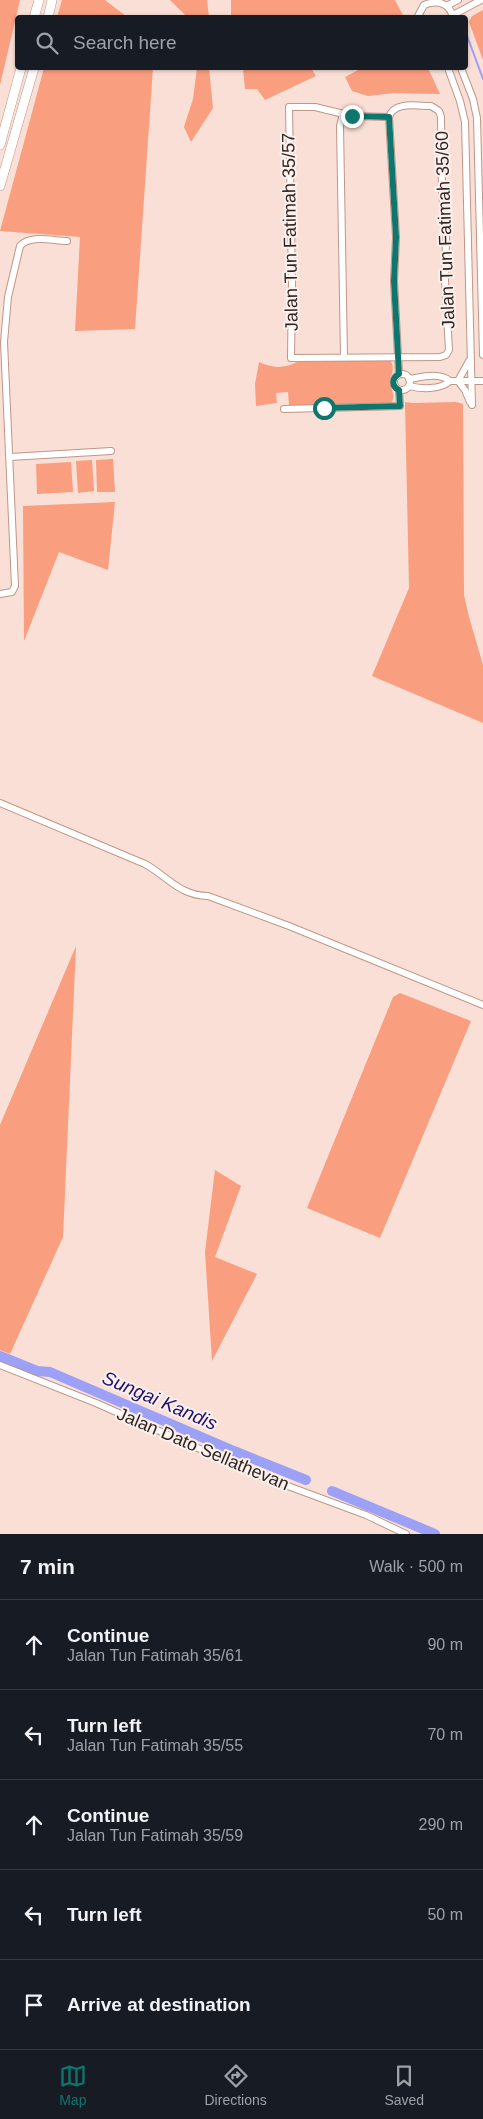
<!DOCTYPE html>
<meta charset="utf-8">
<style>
body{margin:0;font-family:Arial,sans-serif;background:#242831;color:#f1f3f6}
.stop{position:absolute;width:15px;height:15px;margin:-11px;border:4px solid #0f766e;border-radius:50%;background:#fff}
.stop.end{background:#0f766e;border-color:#fff;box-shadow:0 1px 5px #0008}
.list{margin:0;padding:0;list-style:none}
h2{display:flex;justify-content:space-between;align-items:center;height:65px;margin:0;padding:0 20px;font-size:21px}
h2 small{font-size:16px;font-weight:400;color:#9ea1a6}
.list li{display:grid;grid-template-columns:32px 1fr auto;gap:15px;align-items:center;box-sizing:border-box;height:90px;padding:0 20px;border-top:1px solid #363941}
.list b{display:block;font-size:19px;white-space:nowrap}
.list p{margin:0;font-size:16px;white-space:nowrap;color:#9ea1a6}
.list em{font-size:16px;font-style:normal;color:#9ea1a6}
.icon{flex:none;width:28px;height:28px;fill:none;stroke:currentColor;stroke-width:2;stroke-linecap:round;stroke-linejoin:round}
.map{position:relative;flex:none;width:483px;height:1534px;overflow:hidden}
.search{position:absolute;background:#171b24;box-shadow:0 1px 4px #0004;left:15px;right:15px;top:15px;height:55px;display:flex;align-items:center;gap:12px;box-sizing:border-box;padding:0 18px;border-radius:5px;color:#9ea1a6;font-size:19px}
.sheet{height:515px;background:#171b24}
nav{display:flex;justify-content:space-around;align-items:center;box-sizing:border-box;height:70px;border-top:1px solid #363941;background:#171b24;font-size:14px;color:#9ea1a6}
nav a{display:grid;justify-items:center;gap:2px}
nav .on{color:#0f766e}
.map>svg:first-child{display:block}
</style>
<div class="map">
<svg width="483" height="1534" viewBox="0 0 483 1534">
<rect width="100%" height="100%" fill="#fadfd6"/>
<g fill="#f99e7e">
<path d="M0 0H20L0 85Z"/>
<path d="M62 0H105L127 17H57Z"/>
<path d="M170 0H207L209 17H187Z"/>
<path d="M231 0H395L404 17H231Z"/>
<path d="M483 10V60L469 22 472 16Z"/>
<path d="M44 68H153L135 329 75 331 80 237 0 231Z"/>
<path d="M197 68H209L213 108 191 142 184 127 193 99Z"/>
<path d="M243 68H311L316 76 265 100 257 89H245Z"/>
<path d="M362 68H428L440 94 393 93 368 96 352 91 345 77Z"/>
<path d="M386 360 391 361C395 370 391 373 391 381 390 391 398 397 389 405L301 406 300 405H289L288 392 276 393 277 403 256 406 255 384 259 362C271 368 284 369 297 362Z"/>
<path d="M405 402 413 403 456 402 463 404 464 595 469 617 483 665V723L372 676 409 588Z"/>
<path d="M113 459 115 492H97L96 460Z"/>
<path d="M92 460 94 491 78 493 76 461Z"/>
<path d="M71 462 73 492 37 494 36 464Z"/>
<path d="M115 502 108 570 59 552 24 641 23 506Z"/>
<path d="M76 946 63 1237 10 1354 0 1350V1125Z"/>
<path d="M400 993 471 1021 380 1238 307 1208 393 997Z"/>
<path d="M215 1170 241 1186 215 1257 257 1274 212 1361 205 1252Z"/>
</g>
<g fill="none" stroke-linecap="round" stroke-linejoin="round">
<path stroke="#9ca1f7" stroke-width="2" d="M466 33 483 79"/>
<g stroke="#9ca1f7" stroke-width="10">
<path d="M0 1356 37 1371 50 1372 234 1451 306 1480"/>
<path d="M332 1491 435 1534"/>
</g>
<g stroke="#bf9687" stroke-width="8">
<g id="minor">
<path d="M448 5 458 0"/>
<path d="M453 15 481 0"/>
<path d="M417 18 424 5C437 0 450 2 453 18"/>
<path d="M448 68 460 101 465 122 472 405"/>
<path d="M461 68 473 99 477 118 483 355"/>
<path d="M431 106 439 111 441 117 442 192 446 238 445 280 449 350 446 355 440 357 291 358 292 283 289 107H315L352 116 389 117C394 101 417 106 431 106Z"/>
<path d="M343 114 340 126 344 357"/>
<path d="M389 117 396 237 394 281 399 374"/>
<path d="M469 361 458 381 465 390 470 402"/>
<circle cx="402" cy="382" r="8"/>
<path d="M409 379C422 377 439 372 450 381H483"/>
<path d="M409 386C420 389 441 390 450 381"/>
<path d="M284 409 400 406 399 390"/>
<path d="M10 457 111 451"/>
<path d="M0 594 12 592 15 586 4 342 8 297 20 246C30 234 53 241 67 241"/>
<path d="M0 803 145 864C167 876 180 896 208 896L289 926 483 1005"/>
<path d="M0 1365 96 1403 261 1476 366 1515 406 1534"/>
</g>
</g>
<g stroke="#bf9687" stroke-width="10">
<g id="major">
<path d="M34 18 39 0"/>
<path d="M48 18 52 0"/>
<path d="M0 145 21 68"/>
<path d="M0 186 34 68"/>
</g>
</g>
<use href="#minor" stroke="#fff" stroke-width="6"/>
<use href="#major" stroke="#fff" stroke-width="9"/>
</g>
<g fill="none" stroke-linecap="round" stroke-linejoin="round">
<path stroke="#0f766e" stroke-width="6" d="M324 408 400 406 399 390C391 386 392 378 399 374L394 281 396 237 389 117 352 116"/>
</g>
<g text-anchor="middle" stroke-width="4" stroke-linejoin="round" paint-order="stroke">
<g font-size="18" fill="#33231e" stroke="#faf1ee">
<text transform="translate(445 230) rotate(-92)" y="6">Jalan Tun Fatimah 35/60</text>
<text transform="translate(290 232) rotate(-91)" y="6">Jalan Tun Fatimah 35/57</text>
<text transform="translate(203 1449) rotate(23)" y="6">Jalan Dato Sellathevan</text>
</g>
<g font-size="19" font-style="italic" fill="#23106e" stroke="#faf1ee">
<text transform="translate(160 1400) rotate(23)" y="7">Sungai Kandis</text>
</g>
</g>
</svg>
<div class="stop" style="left:324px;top:408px"></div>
<div class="stop end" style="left:352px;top:116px"></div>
<div class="search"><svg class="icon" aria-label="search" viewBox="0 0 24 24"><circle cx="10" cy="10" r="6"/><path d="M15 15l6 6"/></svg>Search here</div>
</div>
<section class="sheet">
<h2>7 min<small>Walk · 500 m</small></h2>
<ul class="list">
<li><svg class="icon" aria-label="ahead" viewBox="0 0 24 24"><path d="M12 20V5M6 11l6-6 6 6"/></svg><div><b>Continue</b><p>Jalan Tun Fatimah 35/61</p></div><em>90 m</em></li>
<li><svg class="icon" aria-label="left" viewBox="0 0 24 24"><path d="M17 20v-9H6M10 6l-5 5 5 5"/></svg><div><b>Turn left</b><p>Jalan Tun Fatimah 35/55</p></div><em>70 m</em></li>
<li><svg class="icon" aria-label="ahead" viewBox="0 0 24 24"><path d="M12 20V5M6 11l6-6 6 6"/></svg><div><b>Continue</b><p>Jalan Tun Fatimah 35/59</p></div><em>290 m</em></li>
<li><svg class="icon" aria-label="left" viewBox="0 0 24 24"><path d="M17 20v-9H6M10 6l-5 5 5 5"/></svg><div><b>Turn left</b></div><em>50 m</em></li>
<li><svg class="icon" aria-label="arrive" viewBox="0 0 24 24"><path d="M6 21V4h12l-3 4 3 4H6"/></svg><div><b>Arrive at destination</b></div></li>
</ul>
</section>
<nav>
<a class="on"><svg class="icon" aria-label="map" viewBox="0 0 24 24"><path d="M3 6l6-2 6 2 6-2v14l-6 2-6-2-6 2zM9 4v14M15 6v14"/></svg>Map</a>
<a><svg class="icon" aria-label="directions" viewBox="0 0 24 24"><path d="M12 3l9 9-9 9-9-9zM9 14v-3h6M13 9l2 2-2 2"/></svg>Directions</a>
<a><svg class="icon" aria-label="saved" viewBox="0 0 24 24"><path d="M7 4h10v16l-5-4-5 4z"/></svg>Saved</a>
</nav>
